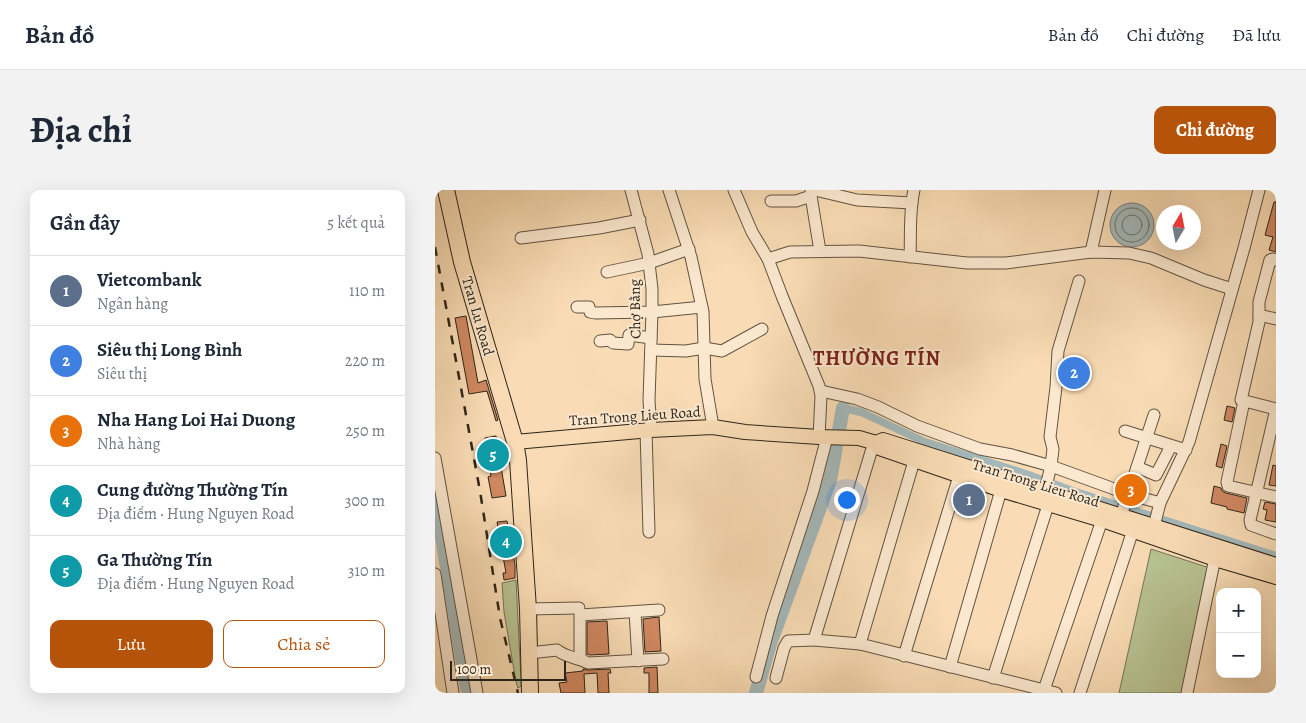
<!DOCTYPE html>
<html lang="vi">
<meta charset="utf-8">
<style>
body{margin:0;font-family:Alegreya,serif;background:#f2f2f3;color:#1f2937}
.controls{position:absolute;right:15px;bottom:15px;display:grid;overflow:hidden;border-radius:10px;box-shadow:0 5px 20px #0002}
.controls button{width:45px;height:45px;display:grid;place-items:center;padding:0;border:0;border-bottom:1px solid #e0e1e3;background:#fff;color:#1f2937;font:25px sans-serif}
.compass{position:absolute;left:721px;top:15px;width:45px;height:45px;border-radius:50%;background:#fff;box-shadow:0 5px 20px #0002;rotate:10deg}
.scale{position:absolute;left:15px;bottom:12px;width:116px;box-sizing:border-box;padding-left:5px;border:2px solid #2e251a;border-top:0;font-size:14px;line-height:18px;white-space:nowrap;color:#2e251a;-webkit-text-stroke:4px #fbe8cf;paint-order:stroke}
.you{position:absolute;left:411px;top:309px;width:18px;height:18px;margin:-12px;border:4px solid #fff;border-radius:50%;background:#1a73e8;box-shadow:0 0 0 8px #1a73e833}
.badge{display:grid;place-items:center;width:32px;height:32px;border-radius:50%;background:#b45309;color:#fff;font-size:16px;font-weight:700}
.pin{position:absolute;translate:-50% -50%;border:2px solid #fff;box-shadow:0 1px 5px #0006}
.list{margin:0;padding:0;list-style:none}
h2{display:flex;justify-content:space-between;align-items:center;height:65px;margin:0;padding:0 20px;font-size:21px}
h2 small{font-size:16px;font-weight:400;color:#747a83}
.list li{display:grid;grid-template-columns:32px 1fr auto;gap:15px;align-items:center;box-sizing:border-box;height:70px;padding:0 20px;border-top:1px solid #e0e1e3}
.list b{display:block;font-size:19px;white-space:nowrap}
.list p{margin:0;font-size:16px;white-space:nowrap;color:#747a83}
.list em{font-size:16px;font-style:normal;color:#747a83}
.actions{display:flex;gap:10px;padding:15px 20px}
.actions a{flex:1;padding:11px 0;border:1px solid #b45309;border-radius:10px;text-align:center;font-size:18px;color:#b45309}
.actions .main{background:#b45309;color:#fff}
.map{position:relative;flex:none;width:841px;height:503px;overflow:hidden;border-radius:10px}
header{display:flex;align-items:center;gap:30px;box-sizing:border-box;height:70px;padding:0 25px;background:#fff;border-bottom:1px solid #e0e1e3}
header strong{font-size:24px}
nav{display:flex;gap:28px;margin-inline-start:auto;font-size:18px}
.intro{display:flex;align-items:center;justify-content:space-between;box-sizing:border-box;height:120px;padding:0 30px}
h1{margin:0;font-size:35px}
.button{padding:12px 22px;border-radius:10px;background:#b45309;color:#fff;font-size:18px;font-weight:700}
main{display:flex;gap:30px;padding:0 30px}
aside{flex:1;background:#fff;border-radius:10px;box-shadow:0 5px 20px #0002}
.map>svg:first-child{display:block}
</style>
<header>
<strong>Bản đồ</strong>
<nav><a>Bản đồ</a><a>Chỉ đường</a><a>Đã lưu</a></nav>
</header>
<div class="intro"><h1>Địa chỉ</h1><a class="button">Chỉ đường</a></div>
<main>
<aside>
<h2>Gần đây<small>5 kết quả</small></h2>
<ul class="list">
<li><span class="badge" style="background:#5c6f8a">1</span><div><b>Vietcombank</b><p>Ngân hàng</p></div><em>110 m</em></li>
<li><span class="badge" style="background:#3f7fe0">2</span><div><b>Siêu thị Long Bình</b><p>Siêu thị</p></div><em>220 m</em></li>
<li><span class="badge" style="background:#e8710a">3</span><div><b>Nha Hang Loi Hai Duong</b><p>Nhà hàng</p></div><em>250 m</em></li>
<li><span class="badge" style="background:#0f9aa8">4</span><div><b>Cung đường Thường Tín</b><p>Địa điểm · Hung Nguyen Road</p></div><em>300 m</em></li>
<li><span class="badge" style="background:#0f9aa8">5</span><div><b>Ga Thường Tín</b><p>Địa điểm · Hung Nguyen Road</p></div><em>310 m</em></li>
</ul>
<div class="actions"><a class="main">Lưu</a><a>Chia sẻ</a></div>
</aside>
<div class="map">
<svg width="841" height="503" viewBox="0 0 841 503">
<rect width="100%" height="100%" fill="#f9dcb5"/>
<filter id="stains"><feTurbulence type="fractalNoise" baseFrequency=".004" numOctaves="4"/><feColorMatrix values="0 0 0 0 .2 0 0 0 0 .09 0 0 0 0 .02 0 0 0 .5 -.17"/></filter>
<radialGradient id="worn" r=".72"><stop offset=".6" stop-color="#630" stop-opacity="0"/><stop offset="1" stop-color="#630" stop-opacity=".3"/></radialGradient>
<g fill="#b8c292" stroke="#737456">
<path d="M716 359 781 380 752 503H684Z"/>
<path d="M81 390 86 490V496L83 498 81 492 69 422 67 393Z"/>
</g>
<circle fill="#a4b8ba" stroke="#757d7a" cx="697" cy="35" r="22"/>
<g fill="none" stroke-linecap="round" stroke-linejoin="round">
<g stroke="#696e6a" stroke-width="1">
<circle cx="697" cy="35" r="17"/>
<circle cx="697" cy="35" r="10"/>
</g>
<path stroke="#a4b8ba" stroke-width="8" d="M408 218 426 222 490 252 591 284 638 301 841 366"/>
<g stroke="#a4b8ba" stroke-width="14">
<path d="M0 305 32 498"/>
<path d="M321 503 335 454 395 290 408 218"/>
</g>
</g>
<g fill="#d08861" stroke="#2e251a">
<path d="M839 12H841V62L834 60 838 47 830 45Z"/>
<path d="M31 126 43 193 51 190 63 230 61 231 52 201 34 204 20 128Z"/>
<path d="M792 216 800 218 797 232 789 230Z"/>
<path d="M61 246 66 270 67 283 71 306 57 308 53 287 56 286 51 261 52 260 50 248Z"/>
<path d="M786 254 792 256 787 278 781 276Z"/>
<path d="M838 275 841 276V296L834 295Z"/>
<path d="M779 296 786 298 787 301 791 303 812 308 809 323 792 319V317L776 313Z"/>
<path d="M830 312 841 314V332L830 330 832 320 828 319Z"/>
<path d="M72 331 80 375V388L69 390 68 383H71L62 332Z"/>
<path d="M224 427 226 461 210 462 208 429Z"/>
<path d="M172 431 174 464 155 465 152 464V432Z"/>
<path d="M222 477 223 503H214V483H209V478Z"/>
<path d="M148 479 153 480 175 479 176 483H173L174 503H163L162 483 149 484 150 503H126L124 493 132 492 130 483 148 481Z"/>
</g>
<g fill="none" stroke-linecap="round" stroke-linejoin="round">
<g stroke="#615341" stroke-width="13">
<g id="minor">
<path d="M196 0 213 64 217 99V122L214 210 216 240"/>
<path d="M234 0 256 67 268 122 270 189 278 237"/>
<path d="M299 0 317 42 333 69 355 62 424 61 532 73H571L656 62 694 63 716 68 769 90 797 99"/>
<path d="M376 0V6L385 61"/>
<path d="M380 0 422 10 477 13"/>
<path d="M336 11H361L376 6"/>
<path d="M86 48 164 38 205 30"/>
<path d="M656 62 670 0"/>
<path d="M475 67C476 44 474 22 479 0"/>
<path d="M333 69 347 106 384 196 386 206 384 247"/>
<path d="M841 70 838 69 835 70 824 112V132L806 210 841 219"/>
<path d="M172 82 214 73 254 59"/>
<path d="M142 117H154L155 122 160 123 217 122 267 117"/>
<path d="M824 125 841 129"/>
<path d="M165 151 175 150 178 153 193 154 194 145 216 148"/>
<path d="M216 160 251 161 269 158 287 161 327 139"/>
<path d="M386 201 422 209 443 217 482 236 545 259 577 265 616 276 693 304 725 313"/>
<path d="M809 211 792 292 793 296 841 307"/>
<path d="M841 219 815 330 816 335 841 344"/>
<path d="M211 241 214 342"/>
<path d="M690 241 751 260"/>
<path d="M0 268 42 503"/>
<path d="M702 277 721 285 736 256"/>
<path d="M686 326 719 225"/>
<path d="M719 336 725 313 754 252 809 58 824 0"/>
<path d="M0 384 18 503"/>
<path d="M93 419 144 418"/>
<path d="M200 422 203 471"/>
<path d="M379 450 425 454 621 503"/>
<path d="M425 454 479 271"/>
<path d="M94 463 122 460C132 468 142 467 153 473L228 469"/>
<path d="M469 466 524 286"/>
<path d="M145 469V425L224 420"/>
<path d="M515 477 566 300"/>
<path d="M321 487 337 426 378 301 392 247"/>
<path d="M341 488 349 458 353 451 379 450 439 252"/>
<path d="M558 488 613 315 611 296 616 276 618 259 615 247 621 197 623 161 644 91"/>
<path d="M609 500 667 330"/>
<path d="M645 503 698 340"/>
<path d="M752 503 781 363"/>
</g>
</g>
<g stroke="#2e251a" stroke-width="16">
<g id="major">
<path d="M80 252 216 240 278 237 310 242 384 247 424 248 441 253 448 250 841 375"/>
<path d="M441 253 444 258 566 300 667 330 780 369 841 387"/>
</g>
</g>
<g stroke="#2e251a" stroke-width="18">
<path id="highway" d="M11 0 27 72 80 252 83 270 93 419 95 503"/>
</g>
<use href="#minor" stroke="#fbe8cf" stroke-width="11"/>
<use href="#major" stroke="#f9dcb5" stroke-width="14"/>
<use href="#highway" stroke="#f9dcb5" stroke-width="16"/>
<path stroke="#2e251a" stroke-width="2.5" stroke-dasharray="9 9" stroke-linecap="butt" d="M0 57 45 301 65 428 83 503"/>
</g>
<g text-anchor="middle" stroke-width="4" stroke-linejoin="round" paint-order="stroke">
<g font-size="15" fill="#2e251a" stroke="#fbe8cf">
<text transform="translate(200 119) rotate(-91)" y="5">Chợ Bằng</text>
<text transform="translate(43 126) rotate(74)" y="5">Tran Lu Road</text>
<text transform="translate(200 226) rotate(-4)" y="5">Tran Trong Lieu Road</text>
<text transform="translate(601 293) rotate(17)" y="5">Tran Trong Lieu Road</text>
</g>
<g font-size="20" font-weight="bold" letter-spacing="1" fill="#7a1f14" stroke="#fbe8cf">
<text x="442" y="175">THƯỜNG TÍN</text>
</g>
</g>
<rect width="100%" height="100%" filter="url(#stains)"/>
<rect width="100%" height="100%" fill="url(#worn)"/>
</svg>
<div class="controls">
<button>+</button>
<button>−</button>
</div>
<svg class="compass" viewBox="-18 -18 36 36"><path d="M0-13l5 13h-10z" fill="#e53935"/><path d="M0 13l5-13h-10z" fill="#747a83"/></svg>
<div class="scale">100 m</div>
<div class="you"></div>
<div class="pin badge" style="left:534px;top:310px;background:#5c6f8a">1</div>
<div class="pin badge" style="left:639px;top:183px;background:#3f7fe0">2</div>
<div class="pin badge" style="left:696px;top:300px;background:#e8710a">3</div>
<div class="pin badge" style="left:71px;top:352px;background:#0f9aa8">4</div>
<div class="pin badge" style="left:58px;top:265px;background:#0f9aa8">5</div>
</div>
</main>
